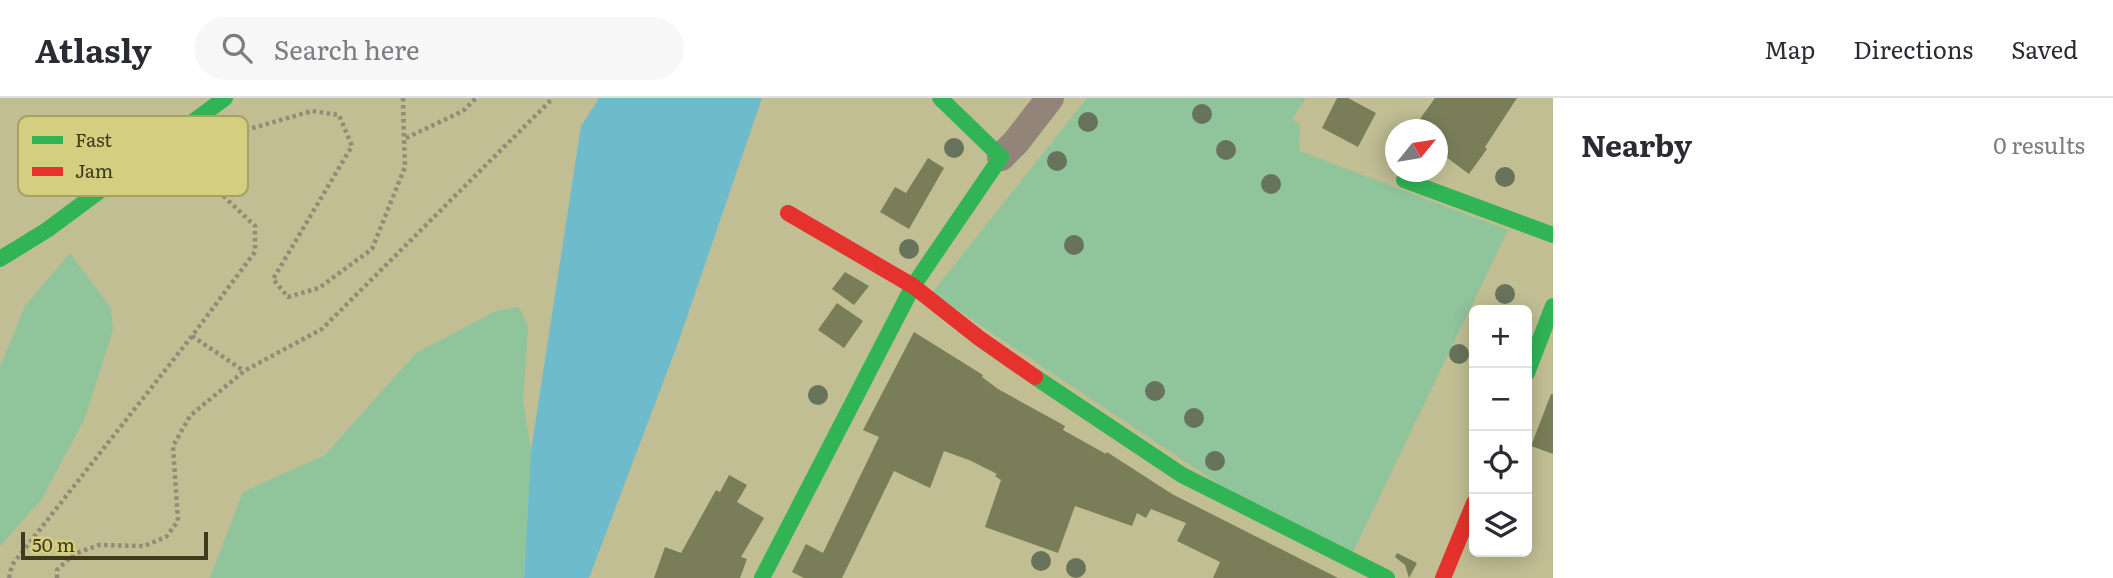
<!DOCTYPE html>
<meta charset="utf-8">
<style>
body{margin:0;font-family:Literata,serif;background:#f7f7f7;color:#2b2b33}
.controls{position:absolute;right:21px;bottom:21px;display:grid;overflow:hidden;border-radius:10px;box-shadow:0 4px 18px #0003}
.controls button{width:63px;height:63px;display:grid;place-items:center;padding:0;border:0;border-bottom:2px solid #e1e1e2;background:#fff;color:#2b2b33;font:35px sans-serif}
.compass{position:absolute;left:1385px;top:21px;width:63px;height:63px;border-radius:50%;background:#fff;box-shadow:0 4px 18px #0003;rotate:60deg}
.scale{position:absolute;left:21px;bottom:18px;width:187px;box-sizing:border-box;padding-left:7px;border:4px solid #3d3b1b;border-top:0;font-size:19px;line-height:24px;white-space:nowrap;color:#3d3b1b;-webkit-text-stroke:5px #d4ce81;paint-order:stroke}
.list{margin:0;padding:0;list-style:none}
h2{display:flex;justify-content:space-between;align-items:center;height:91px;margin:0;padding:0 28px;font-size:30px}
h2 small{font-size:23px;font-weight:400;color:#7c7c81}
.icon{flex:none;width:38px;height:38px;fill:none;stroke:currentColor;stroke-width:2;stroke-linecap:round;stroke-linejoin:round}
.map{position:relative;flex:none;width:1553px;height:480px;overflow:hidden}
header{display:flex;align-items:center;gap:42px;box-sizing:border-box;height:98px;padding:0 35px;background:#fff;border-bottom:2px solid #e1e1e2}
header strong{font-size:33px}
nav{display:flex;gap:38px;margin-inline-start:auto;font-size:24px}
.search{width:490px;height:63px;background:#f7f7f7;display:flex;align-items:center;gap:18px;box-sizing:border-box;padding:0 24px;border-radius:38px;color:#7c7c81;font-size:26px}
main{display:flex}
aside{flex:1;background:#fff}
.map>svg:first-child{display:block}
</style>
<header>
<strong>Atlasly</strong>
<div class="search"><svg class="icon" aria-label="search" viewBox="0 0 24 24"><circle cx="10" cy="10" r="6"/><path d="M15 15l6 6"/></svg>Search here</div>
<nav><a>Map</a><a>Directions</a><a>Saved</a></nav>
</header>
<main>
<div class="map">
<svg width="1553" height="480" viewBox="0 0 1553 480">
<rect width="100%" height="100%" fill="#c1be94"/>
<g fill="#90c49b">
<path d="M1087 0H1306L1292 21 1300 27 1299 53 1508 132 1352 456 1225 390 932 195Z"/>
<path d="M70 155 111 210 113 232 85 320 41 402 0 448V269L25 208Z"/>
<path d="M519 209 528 229 523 301 531 353 524 480H210L243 394 325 357 416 255 496 213Z"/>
</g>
<path fill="#6ebccb" d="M599 0H762L678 245 589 480H524L531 353 581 28Z"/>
<g fill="#797d58">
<path d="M1337 0H1348L1376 15 1358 49 1322 30Z"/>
<path d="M1435 0H1517L1485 49 1487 51 1469 76 1438 53V32H1412Z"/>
<path d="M928 60 944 70 909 131 880 114 895 89 906 95Z"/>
<path d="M845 174 869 188 854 207 832 191Z"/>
<path d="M837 205 863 223 844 250 818 232Z"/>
<path d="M914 234 983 277 982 279 998 291 1065 328 1063 332 1106 356 1107 354 1172 396 1338 480H1213L1220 464 1177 443 1186 425 1151 411 1146 420 1137 415 1132 428 1075 408 1058 455 985 429 1001 382 995 378 997 376 969 362 944 353 930 390 894 373 842 480H804L792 474 806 446 823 455 879 339 863 332Z"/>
<path d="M1551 296H1553V356L1531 348Z"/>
<path d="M729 377 747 387 737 404 764 420 741 459 747 461 740 480H654L665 449 681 455 716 392 720 394Z"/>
<path d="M1397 455 1417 465 1409 480 1405 467 1395 459Z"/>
</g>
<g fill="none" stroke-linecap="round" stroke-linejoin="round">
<g stroke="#938b76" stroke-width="4.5" stroke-dasharray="3.5 3.5" stroke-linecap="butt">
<path d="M403 0 404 41"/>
<path d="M232 36 312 13 339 17 352 48 273 181 288 199 319 190 372 151 405 69 404 41 463 13 476 0"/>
<path d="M192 238 244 273"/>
<path d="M9 480 12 467 192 238 255 154V128L191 67 192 64"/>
<path d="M57 480V472L74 456 99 447 144 448 166 439 178 423 173 348 190 318 244 273 322 231 553 0"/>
</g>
<path stroke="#928478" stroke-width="28" d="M1001 59 1016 44 1050 0"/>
<g stroke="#30b455" stroke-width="16">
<path d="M1404 82 1553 137"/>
<path d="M0 161 47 132 225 0"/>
<path d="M1527 275 1553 208"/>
<path d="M1035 279 1182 377 1387 480"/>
<path d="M762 480 913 188 1001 59 940 0"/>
</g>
<g stroke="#e5322d" stroke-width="16">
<path d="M788 115 913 188 979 240 1035 279"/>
<path d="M1443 480 1474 405"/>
</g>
</g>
<g fill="#68735b">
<circle cx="1202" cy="16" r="10"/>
<circle cx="1088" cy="24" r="10"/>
<circle cx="954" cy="50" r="10"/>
<circle cx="1226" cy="52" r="10"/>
<circle cx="1057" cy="63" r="10"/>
<circle cx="1505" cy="79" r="10"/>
<circle cx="1271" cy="86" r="10"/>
<circle cx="1074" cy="147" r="10"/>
<circle cx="909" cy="151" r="10"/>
<circle cx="1505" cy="196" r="10"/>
<circle cx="1459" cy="256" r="10"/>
<circle cx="1155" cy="293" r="10"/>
<circle cx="818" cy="297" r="10"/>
<circle cx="1194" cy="320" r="10"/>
<circle cx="1215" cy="363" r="10"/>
<circle cx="1041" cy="463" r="10"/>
<circle cx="1076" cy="470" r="10"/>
</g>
<rect x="18" y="18" width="230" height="80" rx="10" fill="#d4ce81" stroke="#a7a262" stroke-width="2"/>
<rect x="32" y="38" width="31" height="8" fill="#30b455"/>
<rect x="32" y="69" width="31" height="9" fill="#e5322d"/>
<g font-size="19" fill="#3d3b1b">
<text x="75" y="49">Fast</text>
<text x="75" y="80">Jam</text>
</g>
</svg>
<div class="controls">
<button>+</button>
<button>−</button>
<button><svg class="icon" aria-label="locate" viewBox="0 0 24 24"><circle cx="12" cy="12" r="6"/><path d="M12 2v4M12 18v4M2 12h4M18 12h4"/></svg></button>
<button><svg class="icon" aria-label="layers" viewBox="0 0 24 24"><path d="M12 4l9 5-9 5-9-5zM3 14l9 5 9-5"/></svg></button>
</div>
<svg class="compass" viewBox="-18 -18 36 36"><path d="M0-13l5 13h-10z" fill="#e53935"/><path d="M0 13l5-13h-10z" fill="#7c7c81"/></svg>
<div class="scale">50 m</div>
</div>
<aside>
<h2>Nearby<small>0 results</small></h2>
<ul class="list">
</ul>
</aside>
</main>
